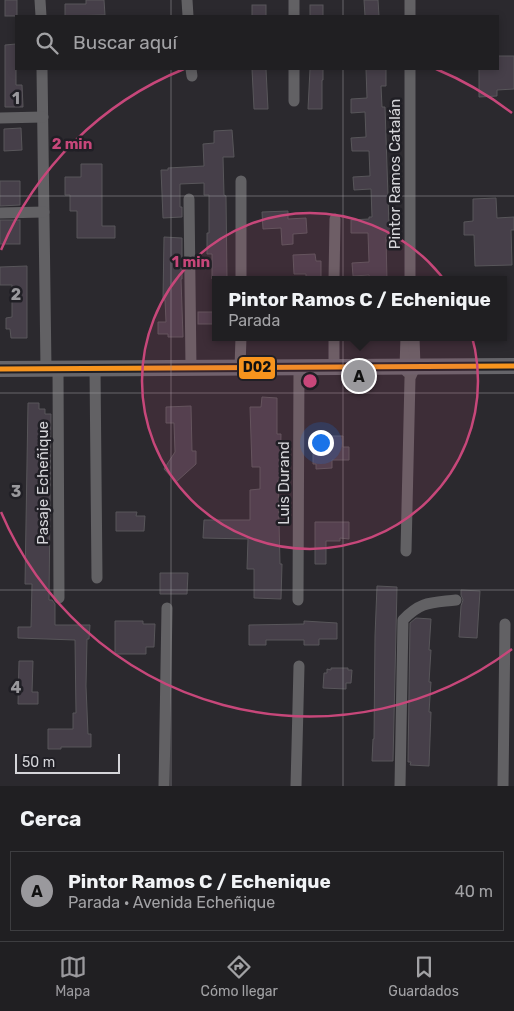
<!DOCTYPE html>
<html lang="es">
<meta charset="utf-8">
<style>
body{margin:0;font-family:Rubik,sans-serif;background:#2d2c2f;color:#f1f3f6}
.scale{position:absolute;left:15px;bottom:12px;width:105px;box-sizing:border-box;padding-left:5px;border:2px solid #d5d5d9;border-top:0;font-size:14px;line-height:18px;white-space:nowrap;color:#d5d5d9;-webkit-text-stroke:4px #201f25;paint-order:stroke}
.you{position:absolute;left:320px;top:442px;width:18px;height:18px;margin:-12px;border:4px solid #fff;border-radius:50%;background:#1a73e8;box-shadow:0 0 0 8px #1a73e833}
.badge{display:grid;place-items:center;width:32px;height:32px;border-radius:50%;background:#9a999d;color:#111;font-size:16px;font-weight:700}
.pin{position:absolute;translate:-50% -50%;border:2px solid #fff;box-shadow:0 1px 5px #0006}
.popup{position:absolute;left:212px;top:276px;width:295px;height:65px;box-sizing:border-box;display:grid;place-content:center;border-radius:0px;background:#201f22;filter:drop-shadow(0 1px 4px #0005);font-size:16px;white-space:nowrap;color:#a2a2a5}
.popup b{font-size:19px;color:#f1f3f6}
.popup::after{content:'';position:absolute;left:50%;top:100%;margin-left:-10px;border:10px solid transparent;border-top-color:#201f22}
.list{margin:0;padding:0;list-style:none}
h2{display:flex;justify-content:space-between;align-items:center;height:65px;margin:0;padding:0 20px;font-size:21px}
h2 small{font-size:16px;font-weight:400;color:#a2a2a5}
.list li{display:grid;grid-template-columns:32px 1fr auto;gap:15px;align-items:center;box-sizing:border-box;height:80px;margin:0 10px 10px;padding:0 10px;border:1px solid #3d3d40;border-radius:0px}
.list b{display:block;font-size:19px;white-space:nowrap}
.list p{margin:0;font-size:16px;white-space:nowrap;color:#a2a2a5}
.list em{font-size:16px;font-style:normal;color:#a2a2a5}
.icon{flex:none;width:28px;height:28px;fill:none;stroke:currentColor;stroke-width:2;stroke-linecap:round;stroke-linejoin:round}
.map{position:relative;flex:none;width:514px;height:786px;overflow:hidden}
.search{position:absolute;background:#201f22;box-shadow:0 2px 8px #0003;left:15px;right:15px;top:15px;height:55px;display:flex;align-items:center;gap:12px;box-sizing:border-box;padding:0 18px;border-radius:0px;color:#a2a2a5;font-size:19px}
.sheet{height:155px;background:#201f22}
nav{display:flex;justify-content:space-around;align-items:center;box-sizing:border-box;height:70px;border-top:1px solid #3d3d40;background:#201f22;font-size:14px;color:#a2a2a5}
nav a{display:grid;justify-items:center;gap:2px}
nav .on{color:#9a999d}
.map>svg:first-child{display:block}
</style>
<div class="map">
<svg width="514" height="786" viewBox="0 0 514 786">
<rect width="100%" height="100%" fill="#2b292e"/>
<g fill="#463f49" stroke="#58565a">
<rect x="5" y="0" width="12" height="16"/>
<path d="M86 0H104L105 15 65 16V4H86Z"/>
<path d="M364 0H378L379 16H365Z"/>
<rect x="252" y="5" width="14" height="11"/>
<rect x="310" y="5" width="13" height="11"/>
<path d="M16 44V85H22L23 107H5V45Z"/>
<path d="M498 56H514V89L497 90V96L479 97V69H498Z"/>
<path d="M252 69H266L268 109H254Z"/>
<path d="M310 69H323V80H322V109H308Z"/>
<path d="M366 69H386V86H381L382 107H385L389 226H391V237H386L387 280H370L369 275 353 276 352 263 369 262 368 233H351V220L369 219V217H372L371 189 354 190 353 177 370 176 369 151H352L351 138 366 137 365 112 351 113V99L367 98Z"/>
<path d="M21 128 22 150 4 151V129Z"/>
<path d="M232 130 234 157H223L224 195 226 196 227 279H212V254H207V233H209V195H204V183L180 184V207H182V217L163 218 161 170H168V168L204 166 203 144 214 143V131Z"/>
<path d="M81 164H102V226H115V238H77V211H70V195H65V177H81Z"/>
<path d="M0 181H20V205L0 206Z"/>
<path d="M496 198 497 218 514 217V230H511L512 265 475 266 474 235H464V222L473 221V199Z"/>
<path d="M288 211V219L306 218 307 233 293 234V244L282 245 281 228 263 229 262 212Z"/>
<rect x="0" y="220" width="20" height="24"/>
<path d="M164 237 182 238V279H181L183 337H168V334H158V322H166L165 300H163Z"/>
<path d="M315 254 316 261H321V280H306V274H294L293 255Z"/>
<path d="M27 266V338H11L10 329H6V318L12 317V285H0V267Z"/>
<rect x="198" y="312" width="17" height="12"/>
<path d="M262 397 277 398V434H281L280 480H278L280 564H282L281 599 254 598V569H247L248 539 203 538 204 520H250V490L260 489V467H252L250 407H261Z"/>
<path d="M28 403H39V409H45V414H51L49 600H52L55 604V625H90L89 639H87L86 686 88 734H91V747H61V749H48V729H73V713H76L75 640 18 638V627H31L32 584H25Z"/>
<path d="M191 406 192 451H196V464L176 482 164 469 175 452 174 423H166V407Z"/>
<path d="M325 436H343V447H349V460H332V468L316 469V464H313V447H325Z"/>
<path d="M116 512H137L136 516H145L144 531H116Z"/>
<path d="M315 522H349V539L340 538V541H326V564H315Z"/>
<path d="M160 573H188L187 594H160Z"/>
<path d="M377 586 397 587 393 761H372L373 739H374L375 636Z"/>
<path d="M461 590 480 591 477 638 459 637 461 606 463 600 461 595Z"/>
<path d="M416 618 431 619 429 650H431L429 682H431L429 712H431L429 766 410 765 411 762H408L410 623Z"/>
<path d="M115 621H143V624H155L154 647H146V654H115Z"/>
<path d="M304 621 337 623V639H319V645H304V640H266V645H249V625L304 624Z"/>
<path d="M19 661H33L32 692H38V704H18Z"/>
<path d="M331 668H348V670H352L351 683H346V689L323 688 324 673H327V669L331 670Z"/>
</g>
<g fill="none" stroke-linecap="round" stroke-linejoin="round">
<g stroke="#626164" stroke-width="11">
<path d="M40 0 41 16"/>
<path d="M187 0 188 16"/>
<path d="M294 0V16"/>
<path d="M410 0V16"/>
<path d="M42 69 46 368"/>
<path d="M191 69 192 76"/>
<path d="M294 69V101"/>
<path d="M0 118 43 117"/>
<path d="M189 199 191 368"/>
<path d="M0 213 44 212"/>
<path d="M241 280V181"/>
<path d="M334 280 335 219"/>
<path d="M410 280V69"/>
<path d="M406 337 405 367 407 372"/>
<path d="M334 367V337"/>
<path d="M58 368 59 598"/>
<path d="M95 368 97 578"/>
<path d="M240 368 241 337"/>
<path d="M406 551 410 378 415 367 414 337"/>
<path d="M298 600 299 367"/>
<path d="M164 786 167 608"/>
<path d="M296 786 299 666"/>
<path d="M400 786 403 620C421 601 431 603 456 600"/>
<path d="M503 786 505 624"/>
</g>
<path stroke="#66656a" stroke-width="16" d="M0 369 514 366"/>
<g stroke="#201f25" stroke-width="9">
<path id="bus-1" d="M0 369 514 366"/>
</g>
<use href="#bus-1" stroke="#f7941d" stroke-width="5"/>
</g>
<path fill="none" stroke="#9a999d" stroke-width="1" stroke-opacity="0.55" d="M171 0V16M343 0V16M171 69V786M343 69V786M0 196H514M0 393H514M0 590H514"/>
<circle cx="310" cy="381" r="168" fill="#c7477a" fill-opacity=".12"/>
<g fill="none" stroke="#c7477a" stroke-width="2.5">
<circle cx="310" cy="381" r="168"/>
<path d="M512 649A336 336 0 0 1 1 512M1 250A336 336 0 0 1 184 69M436 69A336 336 0 0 1 512 113"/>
</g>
<g text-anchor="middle" stroke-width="5" stroke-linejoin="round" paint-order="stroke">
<g font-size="15" fill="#d5d5d9" stroke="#201f25">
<text transform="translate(395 174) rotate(-90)" y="5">Pintor Ramos Catalán</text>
<text transform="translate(43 483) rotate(-90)" y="5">Pasaje Echeñique</text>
<text transform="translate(284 483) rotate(-90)" y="5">Luis Durand</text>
</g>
</g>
<g font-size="16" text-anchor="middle" font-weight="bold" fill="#9a999d" stroke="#201f25" stroke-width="5" stroke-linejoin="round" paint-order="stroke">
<text x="16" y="104">1</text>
<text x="16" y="300">2</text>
<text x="16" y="497">3</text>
<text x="16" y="693">4</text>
</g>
<circle cx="310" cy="381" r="8" fill="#c7477a" stroke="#201f25" stroke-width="2.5"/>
<g font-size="15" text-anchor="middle" font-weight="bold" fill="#c7477a" stroke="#201f25" stroke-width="5" stroke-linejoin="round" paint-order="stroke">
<text x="72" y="149">2 min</text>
<text x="191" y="267">1 min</text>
</g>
<rect stroke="#201f25" stroke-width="2" x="238" y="356" width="38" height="24" rx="5" fill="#f7941d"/>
<g font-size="14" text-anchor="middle" font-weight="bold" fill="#111">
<text x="257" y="372">D02</text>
</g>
</svg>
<div class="scale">50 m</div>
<div class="you"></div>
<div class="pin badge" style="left:359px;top:376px">A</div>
<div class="popup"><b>Pintor Ramos C / Echenique</b>Parada</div>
<div class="search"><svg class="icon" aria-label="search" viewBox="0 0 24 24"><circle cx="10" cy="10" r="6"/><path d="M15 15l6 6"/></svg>Buscar aquí</div>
</div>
<section class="sheet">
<h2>Cerca<small></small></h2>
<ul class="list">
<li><span class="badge">A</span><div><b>Pintor Ramos C / Echenique</b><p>Parada · Avenida Echeñique</p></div><em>40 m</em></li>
</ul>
</section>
<nav>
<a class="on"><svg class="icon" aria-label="map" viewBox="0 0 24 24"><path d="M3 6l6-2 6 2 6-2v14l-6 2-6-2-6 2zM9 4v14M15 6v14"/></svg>Mapa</a>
<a><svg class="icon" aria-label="directions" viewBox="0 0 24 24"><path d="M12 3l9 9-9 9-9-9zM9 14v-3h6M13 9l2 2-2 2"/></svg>Cómo llegar</a>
<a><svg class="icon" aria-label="saved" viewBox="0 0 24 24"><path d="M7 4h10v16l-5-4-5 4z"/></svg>Guardados</a>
</nav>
